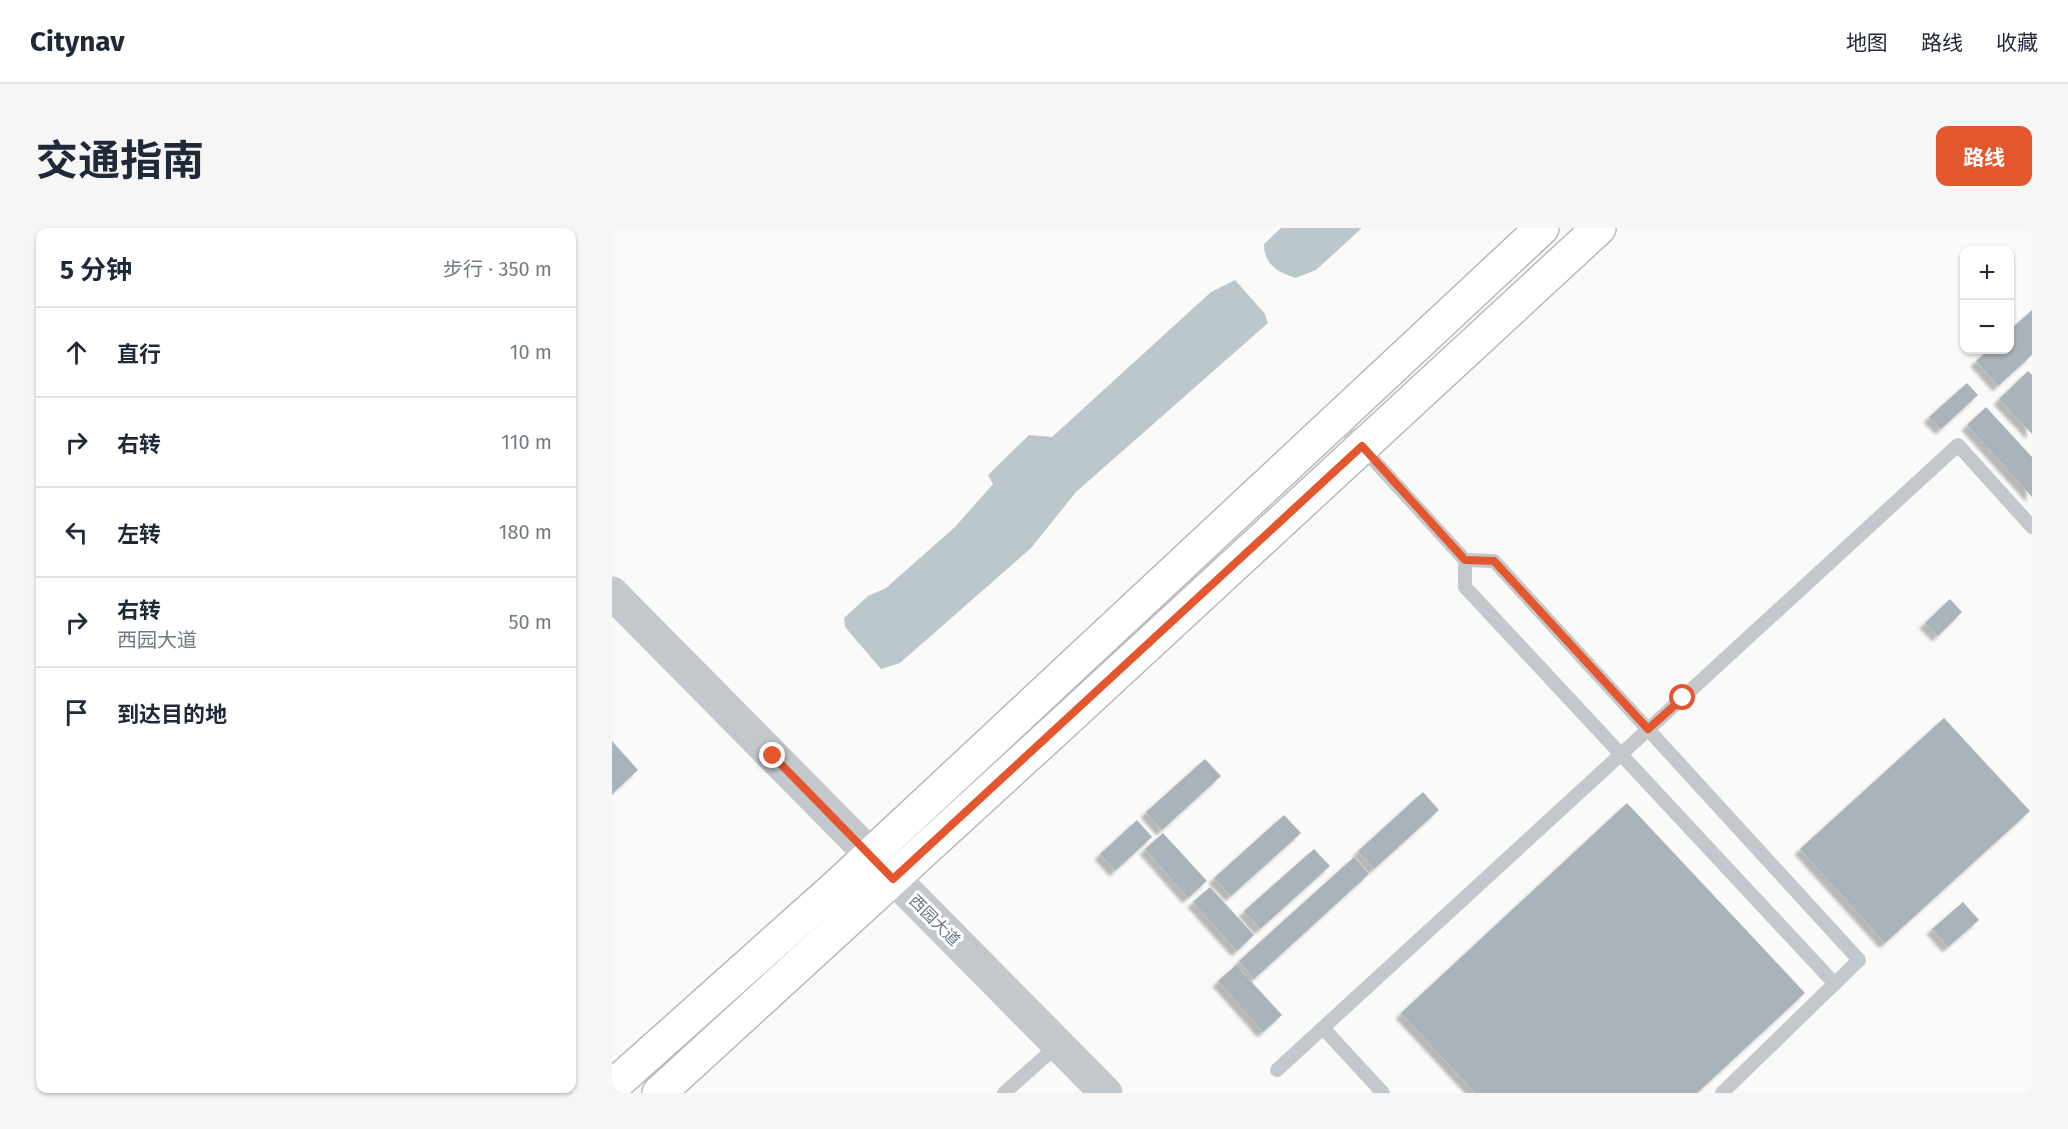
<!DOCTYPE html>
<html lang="zh">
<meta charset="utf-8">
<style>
body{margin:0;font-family:"Fira Sans","Noto Sans SC",sans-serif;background:#f6f6f7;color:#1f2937}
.controls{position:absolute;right:18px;top:18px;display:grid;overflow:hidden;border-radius:12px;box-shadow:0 2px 4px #0004}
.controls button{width:54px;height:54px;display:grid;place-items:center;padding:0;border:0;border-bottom:2px solid #e0e1e3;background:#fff;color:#1f2937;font:30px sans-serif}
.stop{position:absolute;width:18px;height:18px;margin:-14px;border:4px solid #e4572e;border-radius:50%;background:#fff}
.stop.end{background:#e4572e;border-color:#fff;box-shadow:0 2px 6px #0008}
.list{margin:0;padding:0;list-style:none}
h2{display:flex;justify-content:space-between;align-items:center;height:78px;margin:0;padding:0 24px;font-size:26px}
h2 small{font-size:20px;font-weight:400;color:#747a83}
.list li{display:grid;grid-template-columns:39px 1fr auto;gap:18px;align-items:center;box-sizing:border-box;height:90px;padding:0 24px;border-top:2px solid #e0e1e3}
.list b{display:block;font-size:22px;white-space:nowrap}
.list p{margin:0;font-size:20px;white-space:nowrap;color:#747a83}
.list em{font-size:20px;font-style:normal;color:#747a83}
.icon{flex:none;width:33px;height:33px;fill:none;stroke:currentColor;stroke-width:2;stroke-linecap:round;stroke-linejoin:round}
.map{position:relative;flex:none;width:1420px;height:865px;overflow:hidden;border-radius:12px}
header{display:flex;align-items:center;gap:36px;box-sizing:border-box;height:84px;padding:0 30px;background:#fff;border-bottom:2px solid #e0e1e3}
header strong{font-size:28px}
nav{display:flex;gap:33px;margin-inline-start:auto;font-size:21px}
.intro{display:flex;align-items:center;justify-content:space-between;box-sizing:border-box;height:144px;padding:0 36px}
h1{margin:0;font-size:42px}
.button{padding:15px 27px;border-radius:12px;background:#e4572e;color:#fff;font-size:21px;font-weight:700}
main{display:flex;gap:36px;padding:0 36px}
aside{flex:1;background:#fff;border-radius:12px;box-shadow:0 2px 4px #0004}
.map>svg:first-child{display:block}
</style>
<header>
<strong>Citynav</strong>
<nav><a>地图</a><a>路线</a><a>收藏</a></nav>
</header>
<div class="intro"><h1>交通指南</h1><a class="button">路线</a></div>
<main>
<aside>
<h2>5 分钟<small>步行 · 350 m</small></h2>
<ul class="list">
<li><svg class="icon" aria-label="ahead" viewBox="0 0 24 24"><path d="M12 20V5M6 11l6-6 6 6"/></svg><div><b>直行</b></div><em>10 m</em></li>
<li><svg class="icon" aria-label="right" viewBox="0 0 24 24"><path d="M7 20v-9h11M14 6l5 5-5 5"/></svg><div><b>右转</b></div><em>110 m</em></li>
<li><svg class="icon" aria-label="left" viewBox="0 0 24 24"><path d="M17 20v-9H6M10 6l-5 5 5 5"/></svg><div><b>左转</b></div><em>180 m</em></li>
<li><svg class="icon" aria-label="right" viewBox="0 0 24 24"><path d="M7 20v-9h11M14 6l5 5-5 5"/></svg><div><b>右转</b><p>西园大道</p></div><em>50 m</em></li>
<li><svg class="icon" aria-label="arrive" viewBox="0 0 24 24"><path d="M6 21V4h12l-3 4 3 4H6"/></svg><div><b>到达目的地</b></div></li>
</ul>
</aside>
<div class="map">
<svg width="1420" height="865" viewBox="0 0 1420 865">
<defs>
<filter id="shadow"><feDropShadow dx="-5.5" dy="5.5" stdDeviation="1.5" flood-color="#0004"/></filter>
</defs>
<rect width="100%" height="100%" fill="#fafaf8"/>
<g fill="#bbc7cb">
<path d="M669 0H750L704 42 684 50C666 44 652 37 652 16Z"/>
<path d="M623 52 653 86 656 95 464 264 419 320 288 435 269 441 233 399 232 390 256 368 274 360 343 299 381 256 376 247 417 207 440 209 599 64Z"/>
</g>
<g fill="#aab3b9" filter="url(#shadow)">
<path d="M1420 82V127L1386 158 1364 133 1376 122H1398V102Z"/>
<path d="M1416 143 1420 147V206L1387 171Z"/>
<path d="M1355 155 1366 167 1329 201 1317 189Z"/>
<path d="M1374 179 1420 229V269L1355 197Z"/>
<path d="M1338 371 1350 384 1326 408 1313 395Z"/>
<path d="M1332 490 1418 583 1273 715 1188 621Z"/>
<path d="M0 513 26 542 0 566Z"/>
<path d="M593 531 609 548 550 602 534 584Z"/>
<path d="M811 564 827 582 762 641 746 623Z"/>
<path d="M1015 575 1193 765 1085 865H863L789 785Z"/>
<path d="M672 587 689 605 619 668 602 650Z"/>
<path d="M525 592 540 609 503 643 488 626Z"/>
<path d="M551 605 595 653 576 670 533 621Z"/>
<path d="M702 621 718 638 648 701 632 683Z"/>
<path d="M742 629 757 646 642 751 627 733Z"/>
<path d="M598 659 642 707 625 723 581 674Z"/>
<path d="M1351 674 1367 692 1336 719 1320 701Z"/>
<path d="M624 737 670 787 651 804 606 753Z"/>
</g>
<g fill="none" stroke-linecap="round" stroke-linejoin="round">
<g stroke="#b5babe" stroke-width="36">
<g id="primary">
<path d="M0 859 225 658 930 0"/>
<path d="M47 865 449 497 987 0"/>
</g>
</g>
<g stroke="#c3c8cc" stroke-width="14">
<path d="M725 192 853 332"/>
<path d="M711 800 771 865"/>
<path d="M665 842 1346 217 1420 299"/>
<path d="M392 865 446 817"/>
<path d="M1110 865 1247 732 882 333 853 332V359L1223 756"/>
</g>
<path stroke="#c3c8cc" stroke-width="33" d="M0 365 494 865"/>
<use href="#primary" stroke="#fff" stroke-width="33"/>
</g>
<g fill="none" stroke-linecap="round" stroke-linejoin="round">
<path stroke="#e4572e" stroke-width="8" d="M161 528 281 651 750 218 853 332 882 333 1036 501 1071 470"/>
</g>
<g text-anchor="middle" stroke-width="6" stroke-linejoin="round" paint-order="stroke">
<g font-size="16" fill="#657683" stroke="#fff">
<text transform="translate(323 692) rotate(45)" y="6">西园大道</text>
</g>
</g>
</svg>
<div class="controls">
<button>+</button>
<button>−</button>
</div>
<div class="stop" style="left:1071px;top:470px"></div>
<div class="stop end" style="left:161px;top:528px"></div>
</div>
</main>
